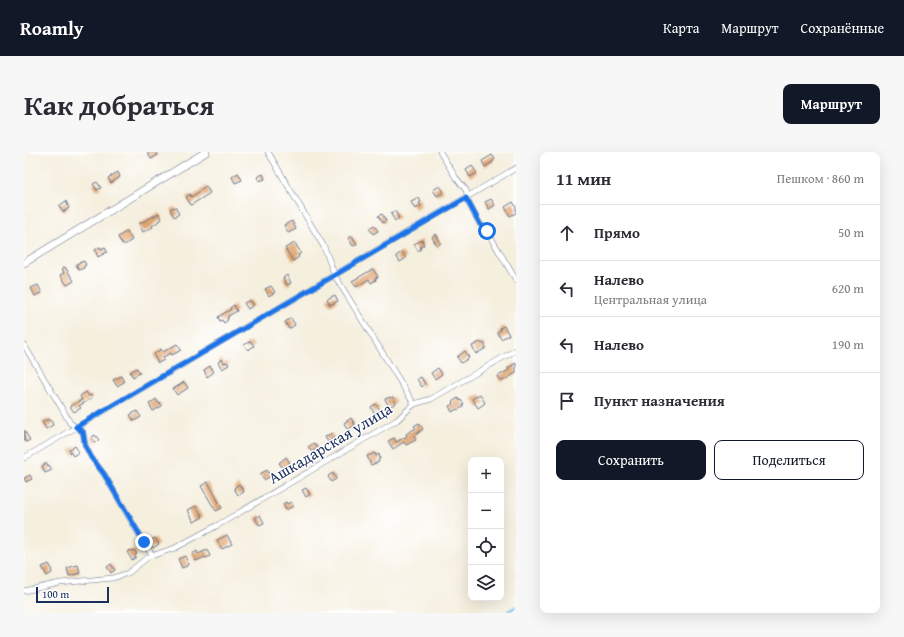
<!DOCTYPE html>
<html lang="ru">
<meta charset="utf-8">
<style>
body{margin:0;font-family:"Gentium Book Plus",serif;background:#f7f7f7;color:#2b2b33}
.controls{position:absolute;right:12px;bottom:12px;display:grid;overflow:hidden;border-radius:8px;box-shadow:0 4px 16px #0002}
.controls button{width:36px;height:36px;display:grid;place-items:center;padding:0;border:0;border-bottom:1px solid #e1e1e2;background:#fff;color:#2b2b33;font:20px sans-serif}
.scale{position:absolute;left:12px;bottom:10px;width:73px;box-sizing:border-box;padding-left:4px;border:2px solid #1b2f5e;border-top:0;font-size:11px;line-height:14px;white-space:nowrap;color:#1b2f5e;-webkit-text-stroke:3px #fff;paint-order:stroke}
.stop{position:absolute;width:12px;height:12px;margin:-9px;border:3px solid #1a73e8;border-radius:50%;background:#fff}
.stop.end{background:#1a73e8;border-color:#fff;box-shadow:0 1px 4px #0008}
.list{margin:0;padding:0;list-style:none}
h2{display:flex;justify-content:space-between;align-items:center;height:52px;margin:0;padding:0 16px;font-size:17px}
h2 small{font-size:13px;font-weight:400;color:#7c7c81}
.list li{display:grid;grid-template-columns:26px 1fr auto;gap:12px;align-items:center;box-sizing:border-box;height:56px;padding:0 16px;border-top:1px solid #e1e1e2}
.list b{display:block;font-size:15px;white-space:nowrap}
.list p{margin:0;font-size:13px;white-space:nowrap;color:#7c7c81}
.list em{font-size:13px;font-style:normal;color:#7c7c81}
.actions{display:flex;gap:8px;padding:12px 16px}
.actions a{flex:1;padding:9px 0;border:1px solid #111827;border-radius:8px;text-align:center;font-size:14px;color:#111827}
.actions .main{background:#111827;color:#fff}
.icon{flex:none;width:22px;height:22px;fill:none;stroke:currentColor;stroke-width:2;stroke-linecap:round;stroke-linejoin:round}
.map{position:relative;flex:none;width:492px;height:461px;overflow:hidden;border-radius:8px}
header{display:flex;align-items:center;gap:24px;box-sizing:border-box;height:56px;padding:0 20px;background:#111827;color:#fff}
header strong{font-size:19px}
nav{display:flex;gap:22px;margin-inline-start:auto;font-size:14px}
.intro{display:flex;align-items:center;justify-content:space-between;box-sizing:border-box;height:96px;padding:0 24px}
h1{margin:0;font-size:28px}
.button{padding:10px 18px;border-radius:8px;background:#111827;color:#fff;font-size:14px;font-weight:700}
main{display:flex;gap:24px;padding:0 24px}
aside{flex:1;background:#fff;border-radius:8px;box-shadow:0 4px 16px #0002}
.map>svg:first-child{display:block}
</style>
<header>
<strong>Roamly</strong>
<nav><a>Карта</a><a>Маршрут</a><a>Сохранённые</a></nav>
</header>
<div class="intro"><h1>Как добраться</h1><a class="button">Маршрут</a></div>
<main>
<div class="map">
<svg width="492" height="461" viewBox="0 0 492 461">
<rect width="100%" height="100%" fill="#fff"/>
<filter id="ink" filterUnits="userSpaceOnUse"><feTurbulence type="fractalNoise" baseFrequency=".025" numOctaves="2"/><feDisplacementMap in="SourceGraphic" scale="8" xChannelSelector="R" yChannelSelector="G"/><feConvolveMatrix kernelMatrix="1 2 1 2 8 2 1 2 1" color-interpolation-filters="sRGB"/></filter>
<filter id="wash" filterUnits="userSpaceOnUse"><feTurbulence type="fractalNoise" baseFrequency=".012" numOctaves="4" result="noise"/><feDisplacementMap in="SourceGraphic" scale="16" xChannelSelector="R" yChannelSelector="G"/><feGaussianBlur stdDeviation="0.9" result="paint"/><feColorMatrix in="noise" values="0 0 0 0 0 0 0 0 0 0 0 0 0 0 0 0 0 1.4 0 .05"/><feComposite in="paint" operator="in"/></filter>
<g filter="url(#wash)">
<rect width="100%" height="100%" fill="#f5efde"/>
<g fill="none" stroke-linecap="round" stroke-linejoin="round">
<path stroke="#69c0e6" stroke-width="9" d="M487 461 492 458"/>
</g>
<g id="blocks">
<g fill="#e0a46e">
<path d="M123 0H132L134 3 127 7Z"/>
<path d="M468 3 471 7 469 9V10L461 15 458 9Z"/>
<path d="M448 14 453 21 446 25 442 18Z"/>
<path d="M94 20 96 25 87 31 84 26Z"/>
<path d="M214 21 218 28 211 31 208 25Z"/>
<path d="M239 22 241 27 235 29 233 25Z"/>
<path d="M73 30 77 36 73 38 69 32Z"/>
<path d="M182 34 186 41 167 53 162 45 166 42 167 45 176 39V38Z"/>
<path d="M416 34 420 40 413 44 409 38Z"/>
<path d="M395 46 397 50 395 51 397 54 391 57 387 50Z"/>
<path d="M467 47 471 53 465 57 461 50Z"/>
<path d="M42 49 45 56 39 60 35 54Z"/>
<path d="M489 50 492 55V61L486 64 481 55Z"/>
<path d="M151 55 155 62 150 65 146 57Z"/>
<path d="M371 59 375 66 371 69 367 62Z"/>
<path d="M135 61 138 67 128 74 129 75 119 80 115 72Z"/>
<path d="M358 62 362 69 359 71 354 64Z"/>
<path d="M268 69 272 77 264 81 260 73Z"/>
<path d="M350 73 354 79 349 82 345 76Z"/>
<path d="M103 79 108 88 100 93 99 92H98L94 85Z"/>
<path d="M412 82 417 91 413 94 408 85Z"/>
<path d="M328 84 333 92 329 94 324 86Z"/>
<path d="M398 88 400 93 396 95 397 97 394 99 390 92Z"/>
<path d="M271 91 277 101 274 103 275 105 269 109 261 96Z"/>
<path d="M76 95 77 97 81 95 83 100 74 105 71 98Z"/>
<path d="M378 100 382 106 376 110 372 104Z"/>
<path d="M60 109 62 113 60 114V116L55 118 52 112Z"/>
<path d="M41 115 50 129 43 133 36 123 40 121 38 117Z"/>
<path d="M349 117 354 125 351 126 352 128 347 131 345 127 332 135 328 129Z"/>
<path d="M263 123 267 131 263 133 259 126Z"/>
<path d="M14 133 18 141 11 144 7 136Z"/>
<path d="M247 134 251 140 245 144 241 137Z"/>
<path d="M311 143 314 149 306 153 303 147Z"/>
<path d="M226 148 230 153 224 157 220 151Z"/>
<path d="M210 153 213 159 204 164 205 165 203 166 204 168 200 171 198 168 196 169 194 165 207 157 206 156Z"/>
<path d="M267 166 271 173 265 177 261 170Z"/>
<path d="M480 174 485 183 477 187 473 180 477 178 476 176Z"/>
<path d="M227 189 230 194 224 198 220 193Z"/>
<path d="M456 190 458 192 460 191 462 196 452 202 448 194Z"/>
<path d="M153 192 157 198 148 203 147 201 139 205 140 208 134 211 130 204V202L137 197 139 200Z"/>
<path d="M441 199 445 206 437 211 433 205Z"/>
<path d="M198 207 200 211 203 210 205 213 198 217 194 210Z"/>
<path d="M492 211V221L477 230 474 224 485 218 484 216Z"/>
<path d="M186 214 190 220 183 225 180 218Z"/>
<path d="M113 216 116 221 109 225 106 220Z"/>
<path d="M414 216 418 222 411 227 407 221Z"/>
<path d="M97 224 100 230 93 234 89 228Z"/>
<path d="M397 225 401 232 398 235 393 227Z"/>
<path d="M160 230 164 236 153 243 149 237Z"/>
<path d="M62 240 65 244 67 243 68 246 55 254 57 256 50 260 46 254 58 248 56 244Z"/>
<path d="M456 242 461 251 454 256 448 247Z"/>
<path d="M366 245 367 246 369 245 372 251 365 255 361 247Z"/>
<path d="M434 246 436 249 437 248 440 252 438 253 439 255 434 258 433 257 428 260 425 254 430 252 428 250Z"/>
<path d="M132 247 134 251 135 250 138 254 129 259 125 252Z"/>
<path d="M352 252 356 258 350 261 347 255Z"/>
<path d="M113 259 117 265 110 269 106 263Z"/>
<path d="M327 266 331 273 324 278 320 271Z"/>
<path d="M24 267 25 269 27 268 29 273 22 277 18 270Z"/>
<path d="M395 271 399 277 390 284 392 288 382 293 380 290 369 297 364 289 370 286 372 290 383 284 382 282 392 276 390 274Z"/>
<path d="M0 278 6 288 2 290 0 287Z"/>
<path d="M308 281 310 286 304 290 301 285Z"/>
<path d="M71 283 75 288 70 291 67 286Z"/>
<path d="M290 291 294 296 288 300 284 295Z"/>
<path d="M51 294 55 300 49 304 45 298Z"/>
<path d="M351 301 352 304 355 302 356 307 354 308 355 310 347 313 343 304Z"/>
<path d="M262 305 266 311 259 316 255 311Z"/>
<path d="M23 311 24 314 25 313 28 318 21 321 18 314Z"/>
<path d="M243 318 247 324 240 328 236 322Z"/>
<path d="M309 321 312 327 307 330 304 324Z"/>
<path d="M6 323 8 327 2 330 0 326Z"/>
<path d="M184 330 198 356 192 359 177 334Z"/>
<path d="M215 332 220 340 214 343 210 336Z"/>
<path d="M282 336 286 342 282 345 278 338Z"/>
<path d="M262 350 263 352 267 350 269 354 262 358 259 352Z"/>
<path d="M172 354 179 365 170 370 164 358Z"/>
<path d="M236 363 240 371 235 373 231 366Z"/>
<path d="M203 383 208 392 198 397 193 388Z"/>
<path d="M131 386 135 392 129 396 125 389Z"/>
<path d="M107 398 108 399 110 398 113 402 111 403 112 405 108 408 103 400Z"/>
<path d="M183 398 186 404 182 406 181 405 172 409 168 402 173 399 174 402Z"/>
<path d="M161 404 165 413 158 416 154 407Z"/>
<path d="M25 412 28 417 27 418 28 421 23 424 18 415Z"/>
<path d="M87 412 91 418 87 421 83 415Z"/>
<path d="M54 413 56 421 45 424 43 416Z"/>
</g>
</g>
</g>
<g filter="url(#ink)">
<use href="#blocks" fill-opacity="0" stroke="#67728b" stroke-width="1"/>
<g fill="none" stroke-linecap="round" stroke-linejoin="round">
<g stroke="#67728b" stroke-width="6">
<g id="minor">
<path d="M244 0 300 95 311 124 390 252"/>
<path d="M416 0 432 26 442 38 443 42 442 46 451 63 456 72 463 79 492 128"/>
<path d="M0 193 40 260 46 271 59 280 61 293 67 305 80 322 123 396 128 402 131 403"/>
<path d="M0 306 492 16"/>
<path d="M0 439 36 431 89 426 104 421 124 405 151 396 194 373 373 268 390 252 407 247 492 198"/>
</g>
</g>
<g stroke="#67728b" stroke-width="8">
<path id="major" d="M0 111 182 0"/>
</g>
<use href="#minor" stroke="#fff" stroke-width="5"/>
<use href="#major" stroke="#fff" stroke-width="7"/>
</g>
</g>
<g fill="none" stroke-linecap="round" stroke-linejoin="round" filter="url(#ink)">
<path stroke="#1a73e8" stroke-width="5" d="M120 390 80 322 67 305 61 293 59 280 52 275 442 46 456 72 463 79"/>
</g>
<g text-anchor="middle" stroke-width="3" stroke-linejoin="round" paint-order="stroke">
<g font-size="16" fill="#1b2f5e" stroke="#fff">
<text transform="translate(306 291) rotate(-31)" y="6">Ашкадарская улица</text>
</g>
</g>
</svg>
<div class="controls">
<button>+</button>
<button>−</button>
<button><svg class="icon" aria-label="locate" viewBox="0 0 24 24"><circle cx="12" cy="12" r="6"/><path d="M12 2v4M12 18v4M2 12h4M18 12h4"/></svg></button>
<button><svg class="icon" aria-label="layers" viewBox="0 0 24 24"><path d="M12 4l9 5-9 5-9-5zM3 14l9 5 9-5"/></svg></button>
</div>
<div class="scale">100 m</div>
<div class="stop" style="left:463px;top:79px"></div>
<div class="stop end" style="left:120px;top:390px"></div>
</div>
<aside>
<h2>11 мин<small>Пешком · 860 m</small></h2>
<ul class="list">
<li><svg class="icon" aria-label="ahead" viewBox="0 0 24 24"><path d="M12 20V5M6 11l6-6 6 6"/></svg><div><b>Прямо</b></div><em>50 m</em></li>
<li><svg class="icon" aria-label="left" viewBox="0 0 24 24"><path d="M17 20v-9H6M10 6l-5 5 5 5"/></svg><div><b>Налево</b><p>Центральная улица</p></div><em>620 m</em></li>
<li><svg class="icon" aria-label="left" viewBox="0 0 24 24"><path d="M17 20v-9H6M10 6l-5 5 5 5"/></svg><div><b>Налево</b></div><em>190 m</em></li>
<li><svg class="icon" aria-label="arrive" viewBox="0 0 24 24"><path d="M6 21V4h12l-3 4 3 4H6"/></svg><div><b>Пункт назначения</b></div></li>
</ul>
<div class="actions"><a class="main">Сохранить</a><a>Поделиться</a></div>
</aside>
</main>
